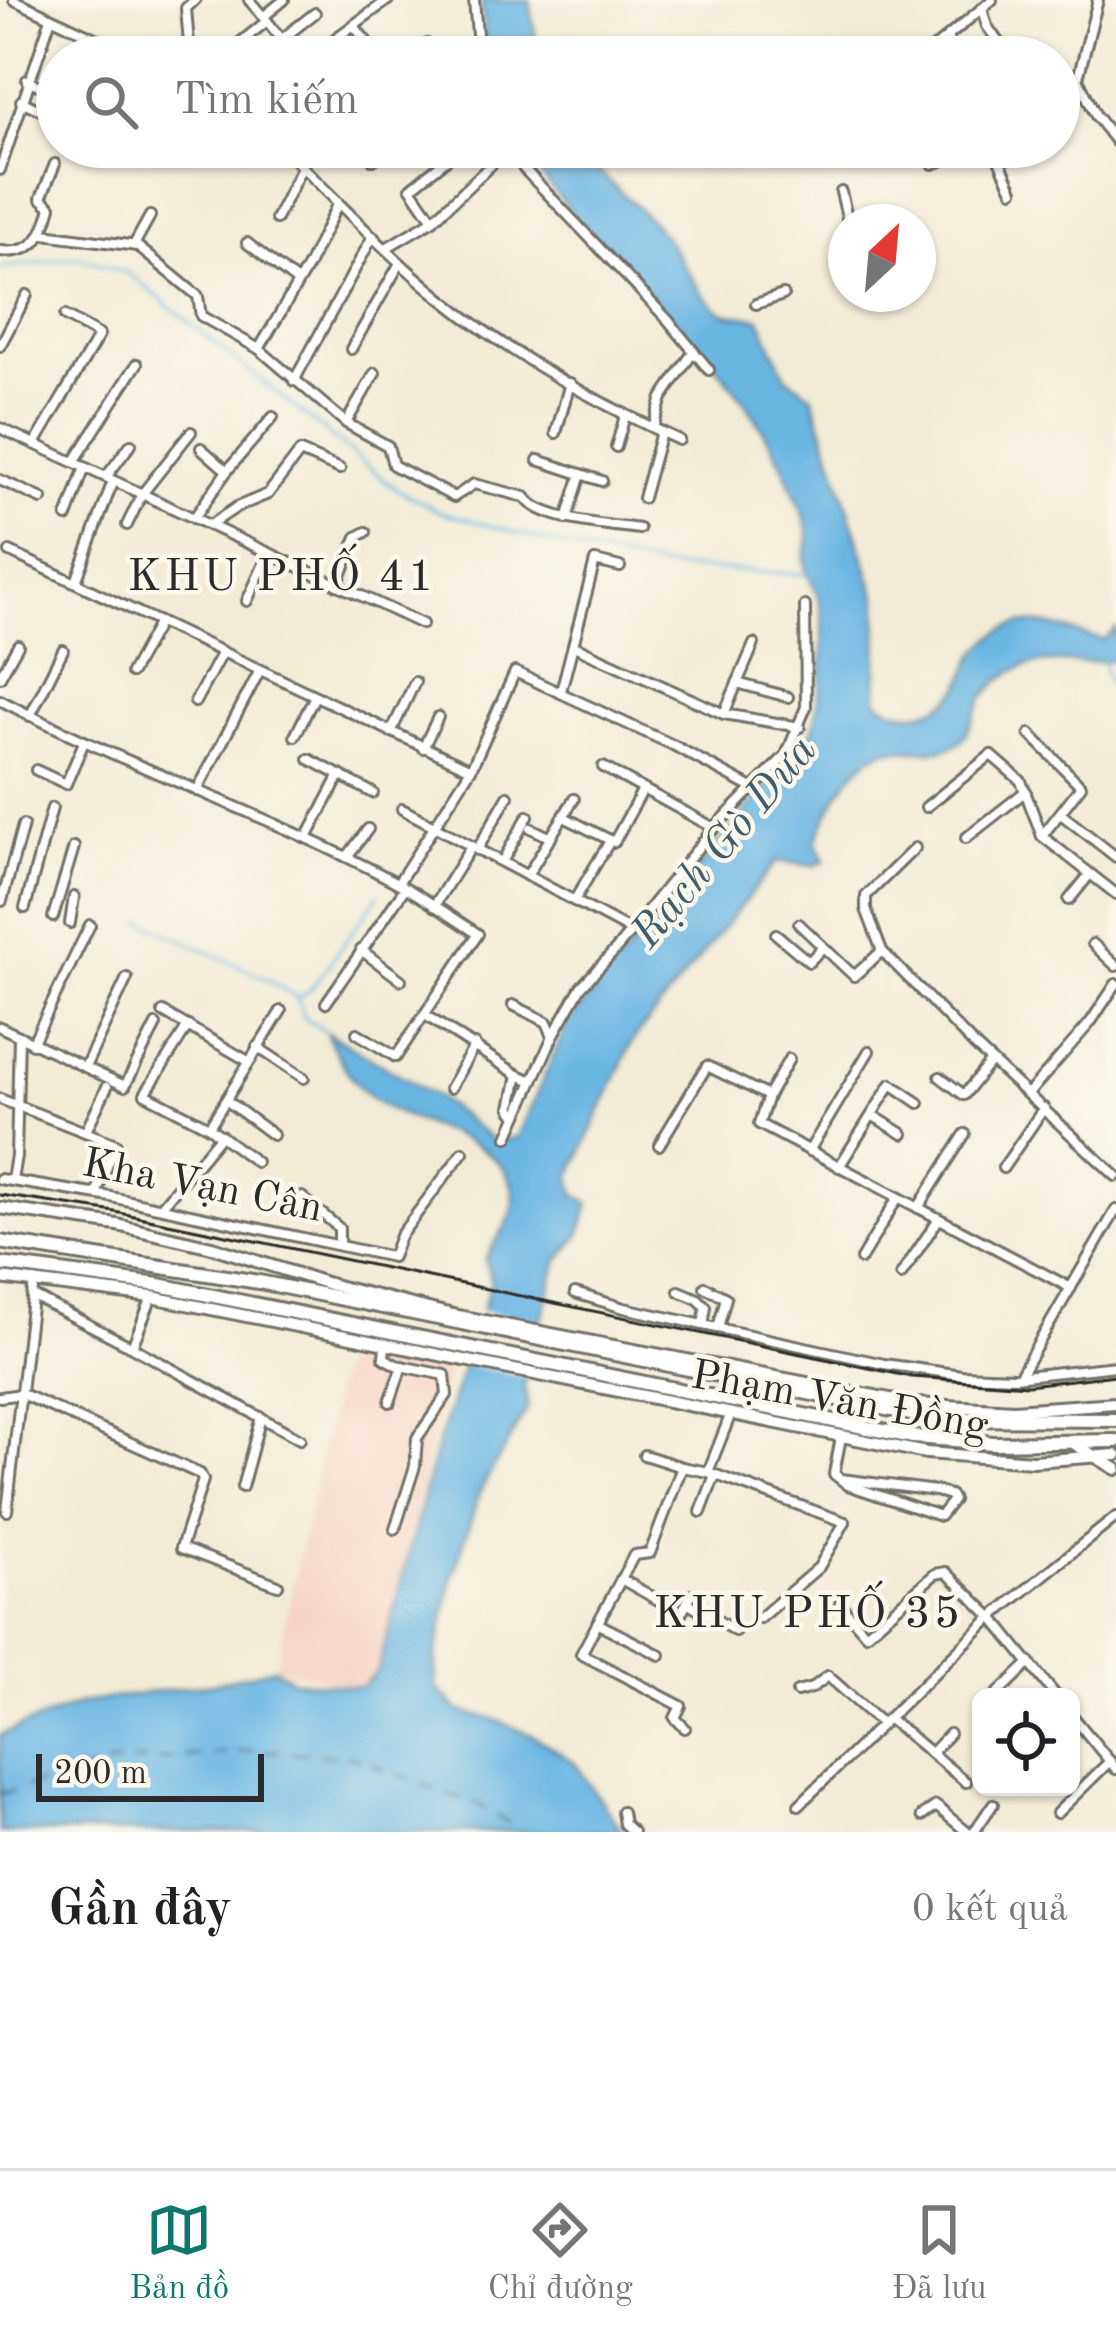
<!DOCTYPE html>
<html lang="vi">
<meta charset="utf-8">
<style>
body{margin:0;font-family:"Old Standard TT",serif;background:#f2f2f2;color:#202124}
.controls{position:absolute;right:36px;bottom:36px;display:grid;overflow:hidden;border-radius:18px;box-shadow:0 3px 9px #0004}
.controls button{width:108px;height:108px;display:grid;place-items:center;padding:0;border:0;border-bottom:3px solid #e0e0e0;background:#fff;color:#202124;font:60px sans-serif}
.compass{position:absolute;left:828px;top:204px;width:108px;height:108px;border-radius:50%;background:#fff;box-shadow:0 3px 9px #0004;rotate:26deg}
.scale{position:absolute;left:36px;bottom:30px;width:228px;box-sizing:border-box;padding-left:12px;border:6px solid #2b2b2b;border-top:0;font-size:33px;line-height:42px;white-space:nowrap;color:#2b2b2b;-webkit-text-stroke:9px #fbf7ec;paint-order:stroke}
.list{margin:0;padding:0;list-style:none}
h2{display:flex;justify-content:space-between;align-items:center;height:156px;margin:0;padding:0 48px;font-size:51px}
h2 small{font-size:39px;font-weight:400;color:#757577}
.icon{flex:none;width:66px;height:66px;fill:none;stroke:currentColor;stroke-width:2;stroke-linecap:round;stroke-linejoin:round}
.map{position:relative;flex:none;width:1116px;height:1832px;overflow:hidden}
.search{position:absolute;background:#fff;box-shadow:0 3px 9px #0004;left:36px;right:36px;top:36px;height:132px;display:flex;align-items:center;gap:30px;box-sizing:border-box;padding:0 42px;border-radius:66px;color:#757577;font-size:45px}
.sheet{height:336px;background:#fff}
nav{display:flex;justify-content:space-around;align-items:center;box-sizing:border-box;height:168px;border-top:3px solid #e0e0e0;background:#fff;font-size:33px;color:#757577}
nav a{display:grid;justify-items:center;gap:6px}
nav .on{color:#0f766e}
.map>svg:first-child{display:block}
</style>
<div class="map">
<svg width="1116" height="1832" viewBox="0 0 1116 1832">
<rect width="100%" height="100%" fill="#fbf7ec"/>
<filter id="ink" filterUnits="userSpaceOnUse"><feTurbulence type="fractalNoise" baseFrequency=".00833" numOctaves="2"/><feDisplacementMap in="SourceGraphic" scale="24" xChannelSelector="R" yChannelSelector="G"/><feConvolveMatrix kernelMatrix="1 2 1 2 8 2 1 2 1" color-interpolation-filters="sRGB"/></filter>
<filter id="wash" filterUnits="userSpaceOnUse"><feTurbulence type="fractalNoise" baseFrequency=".004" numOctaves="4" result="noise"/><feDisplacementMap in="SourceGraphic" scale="48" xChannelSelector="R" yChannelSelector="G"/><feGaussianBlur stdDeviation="2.7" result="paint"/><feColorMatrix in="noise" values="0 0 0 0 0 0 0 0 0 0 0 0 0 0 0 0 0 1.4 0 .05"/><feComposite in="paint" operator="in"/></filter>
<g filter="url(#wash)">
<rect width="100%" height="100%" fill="#f2ecd6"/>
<path fill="#f6d2c3" d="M345 1342 449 1367 378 1670 360 1687 275 1668Z"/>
<g fill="#69b6e3" stroke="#4a7087" stroke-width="3">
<path d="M481 0H530L538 57H487Z"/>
<path d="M522 147H579C602 180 633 200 659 230 678 251 696 291 715 307 728 319 745 313 760 319L786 377 812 395 878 601 877 700C902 722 940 714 959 689 966 680 966 672 971 663 979 646 1002 627 1021 624 1045 620 1079 635 1104 640L1116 629V659C1068 670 1028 645 987 693 973 709 973 735 953 746 937 754 915 749 898 749 855 749 830 808 816 841L825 861 814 866 777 861 633 1040 571 1176 575 1194 589 1203 580 1235 557 1263 524 1385 528 1407 480 1491 452 1579 436 1655V1687L459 1711 491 1718 532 1735 574 1762 623 1832H0V1735L82 1703 214 1683 275 1668 292 1680 361 1687 378 1670 434 1455 491 1282 485 1259C493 1244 513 1220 514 1203 517 1134 408 1131 367 1094 349 1078 336 1054 326 1032L437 1097 495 1142 518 1137 567 1024 813 730C820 695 828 637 820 602 817 587 805 578 805 560 804 550 811 545 809 534 807 519 799 505 794 491 740 350 601 271 522 147Z"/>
</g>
<path fill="#f2ecd6" d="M476 1310 547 1324 532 1378 459 1363Z"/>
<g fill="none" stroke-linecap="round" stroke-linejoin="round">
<g stroke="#69b6e3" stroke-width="3">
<path d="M0 268 78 257 128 273 396 489 441 512 574 549 665 568 808 574"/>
<path d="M1102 658 1108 682 1116 688"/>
<path d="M142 921 267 979 297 998 304 1018 326 1032"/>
<path d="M299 997 310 990 379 895"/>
</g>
<path stroke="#415c6b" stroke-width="3" stroke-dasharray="15 12" stroke-linecap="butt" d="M0 1794 111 1764 254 1750 353 1757 483 1807 521 1832"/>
</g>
</g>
<g filter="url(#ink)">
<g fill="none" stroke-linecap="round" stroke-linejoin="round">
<g stroke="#716f67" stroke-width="14">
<g id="minor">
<path d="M14 0 136 57"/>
<path d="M474 0 479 57"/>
<path d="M1098 0 1078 78 1096 116 1116 142"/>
<path d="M982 9 987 26 1009 57"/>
<path d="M263 17 284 0"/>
<path d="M267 21 296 57"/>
<path d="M354 26 379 57"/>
<path d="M282 39 315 13"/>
<path d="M948 39 953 57"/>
<path d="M928 53 992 0"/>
<path d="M275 55 277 57"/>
<path d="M190 57 186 8 195 0"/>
<path d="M222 57 267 21 249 0"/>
<path d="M310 57 388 0"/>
<path d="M411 57 427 44"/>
<path d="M27 80 57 94"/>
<path d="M21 101 57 118"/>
<path d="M282 147C335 198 385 253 442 299 514 357 595 402 679 440"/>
<path d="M362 147 373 160 392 147"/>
<path d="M510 147 524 169 668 320 709 370"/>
<path d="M993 147 1013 190"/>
<path d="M933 164 980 147"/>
<path d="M0 170 51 18"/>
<path d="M841 192 847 217 846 245"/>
<path d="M276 219 302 167"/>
<path d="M433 220 411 188 446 160"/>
<path d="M44 234 137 246 198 296 201 316 259 349 346 423 388 446 393 465 454 497 474 484 525 497C541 521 611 525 639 529"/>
<path d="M247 243 297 282"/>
<path d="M134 245 150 216"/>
<path d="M386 248 433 220 494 162"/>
<path d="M0 251C35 255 43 236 51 207L41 198 55 164"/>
<path d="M756 304 783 295"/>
<path d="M0 346 27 295"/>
<path d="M259 349 308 266 338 203"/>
<path d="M351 349 400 263"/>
<path d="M294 381 373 236"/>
<path d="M346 423 375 373"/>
<path d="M0 428 422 624"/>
<path d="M653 428 662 398 694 351"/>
<path d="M556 433 570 383"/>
<path d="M35 444 99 335 65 316"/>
<path d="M616 447 625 416"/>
<path d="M201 448 227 471"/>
<path d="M538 460 602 481"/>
<path d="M74 462 137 364"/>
<path d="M106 477 131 444"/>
<path d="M0 480 42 499"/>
<path d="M643 498 661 432"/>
<path d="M67 517 85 467"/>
<path d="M194 518 227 471 273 417"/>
<path d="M567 519 581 474"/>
<path d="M127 525 142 494 191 432"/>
<path d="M210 525 237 507 268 494 300 452 340 469"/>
<path d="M10 552 471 769"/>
<path d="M76 582 113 481"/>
<path d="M337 585 357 537 366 532"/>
<path d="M247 601 269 553"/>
<path d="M574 646 724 714 800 727"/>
<path d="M131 673 159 622"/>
<path d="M0 677 18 645"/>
<path d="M737 683 788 697"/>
<path d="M561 691 595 561 620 567"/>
<path d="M0 700C128 767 265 813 392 880 422 896 450 916 478 934L396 1057 357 1033"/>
<path d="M195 702 222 652"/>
<path d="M724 714 754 644"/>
<path d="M30 716 63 650"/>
<path d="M391 732 415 682"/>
<path d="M1030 734 1081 786 1042 836"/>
<path d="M295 736 315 696"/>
<path d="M423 748 438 717"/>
<path d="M309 759 373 793"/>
<path d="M603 767 714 828"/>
<path d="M36 770 66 784 84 742"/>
<path d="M197 791 260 670"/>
<path d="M926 807 991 755 1021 781 1042 836 1116 894"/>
<path d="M402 809 629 930"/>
<path d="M1061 814 1116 857"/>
<path d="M564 817 614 842 641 793"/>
<path d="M531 828 551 838"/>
<path d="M307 838 340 775"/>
<path d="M966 838 1026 791"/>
<path d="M915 848 866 896V909L882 951 976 1047 1116 1176"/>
<path d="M477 850 508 796"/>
<path d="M347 857 368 829"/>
<path d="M502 862 528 816"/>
<path d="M527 876 574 799"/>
<path d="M398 883 471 769 515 672 673 745 752 788"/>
<path d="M1069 900 1090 874"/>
<path d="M2 901 23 825"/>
<path d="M574 901 610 841"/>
<path d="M434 906 471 847"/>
<path d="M25 908 52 808"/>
<path d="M53 917 74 847"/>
<path d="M70 923 74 897"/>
<path d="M799 924 854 976 882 951"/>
<path d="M776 934 809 962 823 947"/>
<path d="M1093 944 1116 966"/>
<path d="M361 950 401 980"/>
<path d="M326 1003 405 888"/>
<path d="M513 1005 547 1022 552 1034"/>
<path d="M163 1012 248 1061"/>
<path d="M425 1015 518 1075 533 1081"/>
<path d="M188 1026 145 1094 209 1127 256 1162"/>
<path d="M0 1027 125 1086 156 1025"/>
<path d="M32 1044 90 925"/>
<path d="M257 1047 304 1078"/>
<path d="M85 1067 127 978"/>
<path d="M940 1077 964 1095 991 1061"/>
<path d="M450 1088 475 1045"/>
<path d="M1028 1094 1090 1023 1116 984"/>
<path d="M768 1096 789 1059"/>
<path d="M0 1099 116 1144 96 1194"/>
<path d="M227 1101 273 1135"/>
<path d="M872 1115 903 1134"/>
<path d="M517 1116 511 1108 518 1075"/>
<path d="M209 1127 281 1011"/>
<path d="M86 1131 107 1087"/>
<path d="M508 1137 553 1036 581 987 619 946 714 828 786 755 806 707 805 606"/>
<path d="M659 1145 707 1066 768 1096 759 1124 1071 1288"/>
<path d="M809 1151 869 1051"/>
<path d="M839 1167 891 1084 919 1103"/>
<path d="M1003 1168 1044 1108"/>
<path d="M0 1179 111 1197 392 1257 400 1236 463 1152"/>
<path d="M12 1180 16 1156 19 1036"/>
<path d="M302 1197 339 1228V1244"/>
<path d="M161 1207 221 1135"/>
<path d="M918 1208 965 1134"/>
<path d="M861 1259 897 1199"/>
<path d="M901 1275 938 1220"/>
<path d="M705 1287 726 1298 718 1328"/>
<path d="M679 1291 698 1299 706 1307 703 1325"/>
<path d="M575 1293 624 1308 884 1364 962 1375 1015 1377 1116 1366"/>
<path d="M33 1296 132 1347"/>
<path d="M152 1297 132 1347 300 1439"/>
<path d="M385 1345 384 1358 396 1365 445 1375 447 1395 417 1438 415 1466 395 1529"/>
<path d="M1020 1375 1116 1210"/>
<path d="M0 1397 22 1394 200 1474 203 1480 181 1548 278 1585"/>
<path d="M390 1402 402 1366"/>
<path d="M841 1437 834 1474 848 1485 940 1516 953 1500 950 1495 936 1491 841 1479"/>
<path d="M644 1455 682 1467"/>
<path d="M708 1472 845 1522 819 1567 760 1618"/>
<path d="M242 1487 261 1417"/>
<path d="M7 1511 34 1281"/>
<path d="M701 1512 715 1475"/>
<path d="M621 1579 681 1613 692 1594"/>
<path d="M687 1602 735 1631"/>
<path d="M840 1604 866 1634 935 1574 946 1572 992 1617 1057 1697"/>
<path d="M597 1623 660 1655"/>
<path d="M797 1692 812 1688 828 1676 882 1724"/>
<path d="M994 1697 1030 1663"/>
<path d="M1071 1714 1116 1769"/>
<path d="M888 1718 966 1782"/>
<path d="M685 1728 675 1718 681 1706 581 1654 634 1555 650 1553 682 1467 708 1472 730 1416"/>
<path d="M931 1753 949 1734"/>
<path d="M799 1805 992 1617 1116 1517"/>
<path d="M622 1812 624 1824 633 1832"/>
<path d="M1057 1813 1110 1761"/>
<path d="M922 1816 936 1806 967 1832"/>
<path d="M974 1832 993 1804"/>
</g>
</g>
<g stroke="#716f67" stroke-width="16">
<g id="major">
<path d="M0 1208 117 1225 212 1247 332 1285 453 1315 916 1404 1013 1410 1116 1403"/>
<path d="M0 1278 152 1297 926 1453 1033 1461 1116 1455"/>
<path d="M1076 1445 1116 1469"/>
</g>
</g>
<g stroke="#716f67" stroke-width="18">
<g id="highway">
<path d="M0 1242 259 1282 936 1419 1116 1420"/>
<path d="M0 1264 159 1285 913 1437 993 1443 1116 1441"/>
</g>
</g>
<use href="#minor" stroke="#fff" stroke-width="8"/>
<use href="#major" stroke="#fff" stroke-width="10"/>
<use href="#highway" stroke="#fff" stroke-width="12"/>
<path stroke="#2b2b2b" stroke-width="3" d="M0 1195 115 1212 912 1377 1028 1385 1116 1375"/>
</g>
</g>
<g text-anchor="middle" stroke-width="9" stroke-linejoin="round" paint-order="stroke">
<g font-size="42" fill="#2b2b2b" stroke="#fbf7ec">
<text transform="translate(203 1183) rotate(11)" y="15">Kha Vạn Cân</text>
<text transform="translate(840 1398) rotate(10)" y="15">Phạm Văn Đồng</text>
</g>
<g font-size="45" letter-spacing="3" fill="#2b2b2b" stroke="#fbf7ec">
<text x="282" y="590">KHU PHỐ 41</text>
<text x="808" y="1627">KHU PHỐ 35</text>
</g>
<g font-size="45" font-style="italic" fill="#415c6b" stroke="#fbf7ec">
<text transform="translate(722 840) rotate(-50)" y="16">Rạch Gò Dưa</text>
</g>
</g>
</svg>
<div class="controls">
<button><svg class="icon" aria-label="locate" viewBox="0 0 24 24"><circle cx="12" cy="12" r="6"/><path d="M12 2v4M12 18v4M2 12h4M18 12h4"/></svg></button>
</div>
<svg class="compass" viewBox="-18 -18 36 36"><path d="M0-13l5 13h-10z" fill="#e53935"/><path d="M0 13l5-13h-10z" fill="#757577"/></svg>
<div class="scale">200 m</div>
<div class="search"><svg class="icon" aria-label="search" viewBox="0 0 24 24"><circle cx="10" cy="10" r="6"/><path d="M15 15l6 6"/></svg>Tìm kiếm</div>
</div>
<section class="sheet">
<h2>Gần đây<small>0 kết quả</small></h2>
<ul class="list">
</ul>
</section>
<nav>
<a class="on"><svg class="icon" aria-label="map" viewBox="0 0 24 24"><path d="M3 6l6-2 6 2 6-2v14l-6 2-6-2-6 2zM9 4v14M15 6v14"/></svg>Bản đồ</a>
<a><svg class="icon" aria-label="directions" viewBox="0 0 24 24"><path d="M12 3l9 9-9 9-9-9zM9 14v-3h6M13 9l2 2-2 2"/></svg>Chỉ đường</a>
<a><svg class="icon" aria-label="saved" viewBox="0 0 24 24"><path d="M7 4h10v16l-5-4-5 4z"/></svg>Đã lưu</a>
</nav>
